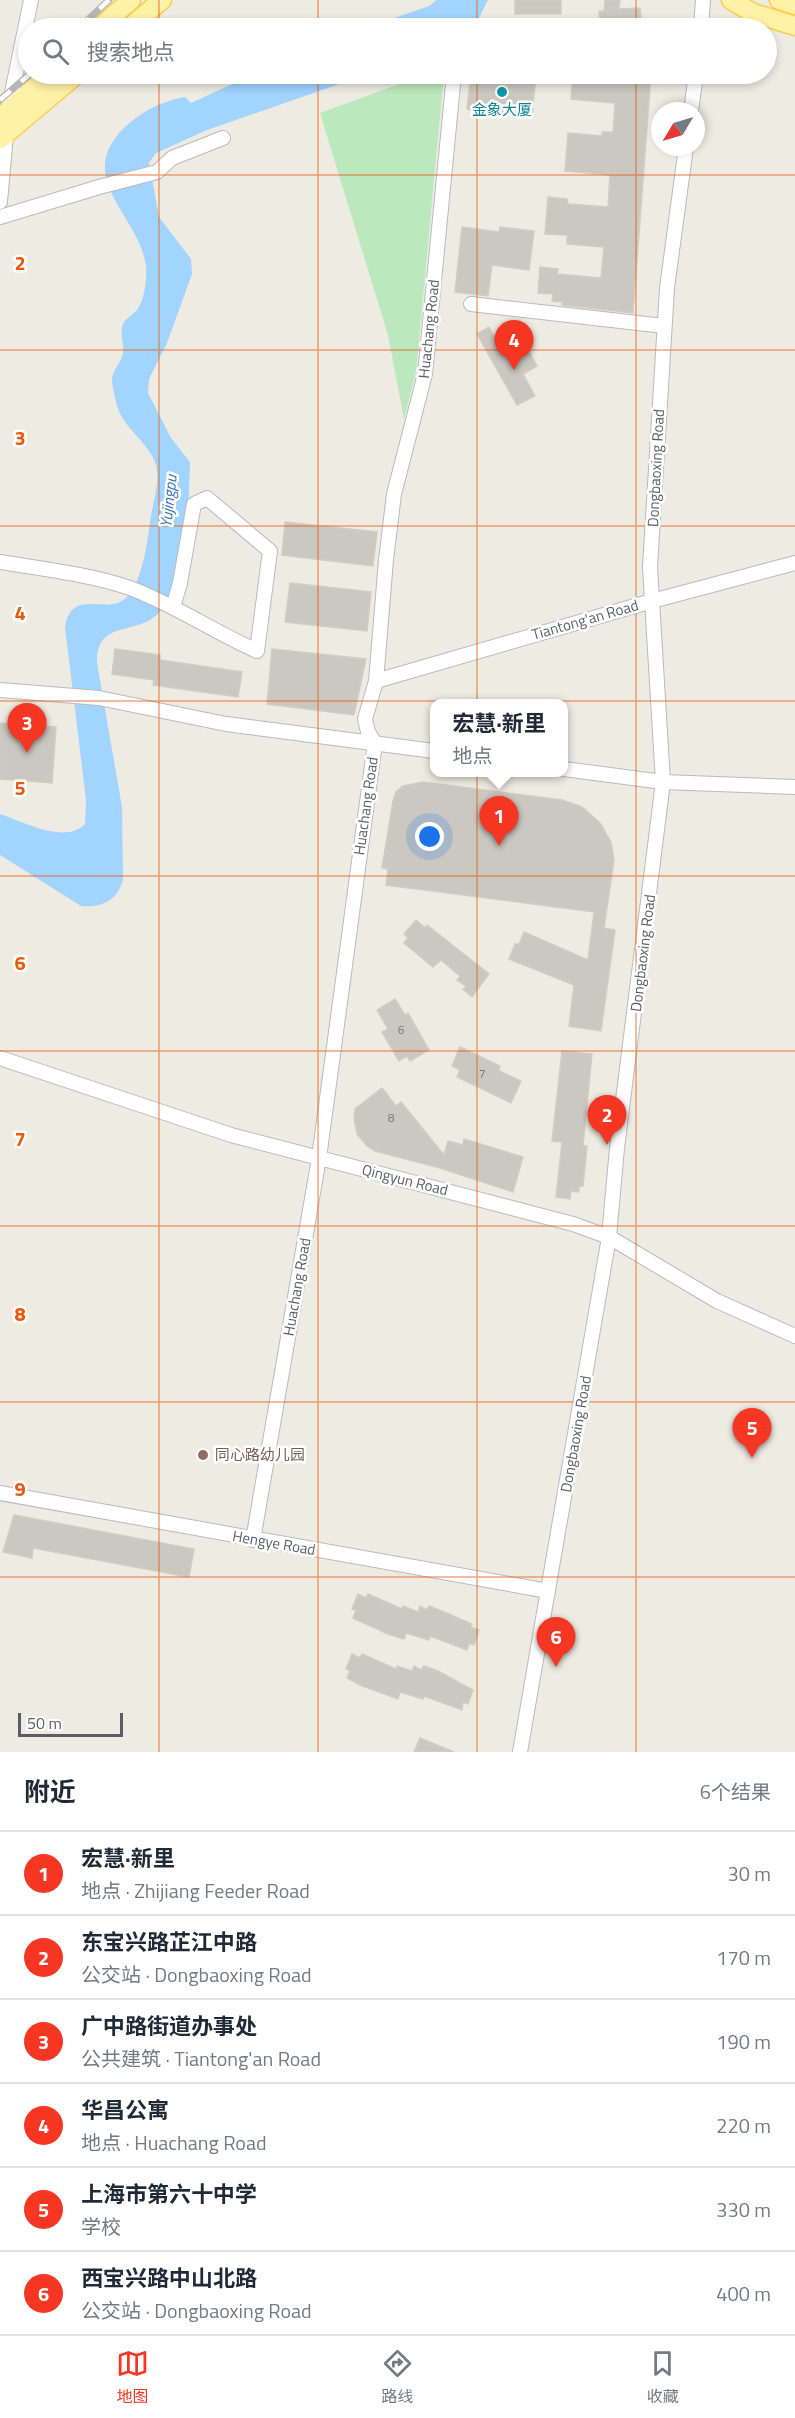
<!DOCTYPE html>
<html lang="zh">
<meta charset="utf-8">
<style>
body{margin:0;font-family:"Titillium Web","Noto Sans SC",sans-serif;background:#f2f2f3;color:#1f2937}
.compass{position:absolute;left:651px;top:102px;width:54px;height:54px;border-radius:50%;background:#fff;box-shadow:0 3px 9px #0003;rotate:232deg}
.scale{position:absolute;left:18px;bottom:15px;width:105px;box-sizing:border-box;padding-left:6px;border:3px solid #5a5e64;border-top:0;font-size:16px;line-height:21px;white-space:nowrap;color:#5a5e64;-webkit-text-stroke:4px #fff;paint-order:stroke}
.you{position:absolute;left:430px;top:837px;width:21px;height:21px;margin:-15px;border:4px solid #fff;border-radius:50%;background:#1a73e8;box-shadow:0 0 0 9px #1a73e833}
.badge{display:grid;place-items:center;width:39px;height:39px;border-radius:50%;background:#f43622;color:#fff;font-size:20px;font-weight:700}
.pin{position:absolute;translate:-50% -50px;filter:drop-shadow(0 2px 3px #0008)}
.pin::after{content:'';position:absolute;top:32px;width:21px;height:18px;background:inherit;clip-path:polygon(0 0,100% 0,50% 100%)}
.popup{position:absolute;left:430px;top:699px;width:138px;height:78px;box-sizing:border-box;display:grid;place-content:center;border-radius:12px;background:#fff;filter:drop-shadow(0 2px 4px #0005);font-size:20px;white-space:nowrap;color:#747a83}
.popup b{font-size:22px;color:#1f2937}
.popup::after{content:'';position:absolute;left:50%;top:100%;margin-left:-12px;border:12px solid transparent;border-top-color:#fff}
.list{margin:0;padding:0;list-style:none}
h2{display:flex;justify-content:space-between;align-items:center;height:78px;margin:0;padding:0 24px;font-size:26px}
h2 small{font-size:20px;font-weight:400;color:#747a83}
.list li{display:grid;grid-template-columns:39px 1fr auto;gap:18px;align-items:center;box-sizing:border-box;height:84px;padding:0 24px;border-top:2px solid #e0e1e3}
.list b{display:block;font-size:22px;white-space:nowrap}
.list p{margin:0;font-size:20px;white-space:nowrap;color:#747a83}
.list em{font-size:20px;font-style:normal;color:#747a83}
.icon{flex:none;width:33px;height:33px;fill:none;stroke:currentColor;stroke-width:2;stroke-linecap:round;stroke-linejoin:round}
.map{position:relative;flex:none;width:795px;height:1752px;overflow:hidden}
.search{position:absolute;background:#fff;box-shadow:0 3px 9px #0003;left:18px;right:18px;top:18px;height:66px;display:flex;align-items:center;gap:15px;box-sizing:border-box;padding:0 21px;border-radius:33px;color:#747a83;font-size:22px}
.sheet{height:582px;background:#fff}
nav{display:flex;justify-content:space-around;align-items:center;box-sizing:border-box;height:84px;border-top:2px solid #e0e1e3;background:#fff;font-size:16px;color:#747a83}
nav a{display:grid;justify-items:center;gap:3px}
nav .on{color:#f43622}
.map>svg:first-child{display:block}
</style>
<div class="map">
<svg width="795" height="1752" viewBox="0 0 795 1752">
<rect width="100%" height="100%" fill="#eeece2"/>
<path fill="#bce8bd" d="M427 74H444L416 372 404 419 388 335 320 113Z"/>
<g fill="#a1d4ff">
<path d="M437 0H488L477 22 470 28H365L429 6Z"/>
<path d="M254 74H368L207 130 156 153 149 163 159 217 191 259 192 274 167 343 149 379 148 393 171 438 190 462C189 503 186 576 161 610 140 638 96 617 97 663L122 807 123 879C118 900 102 908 81 906L0 855V814C22 821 65 845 85 824L86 800 65 627C72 586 108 617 127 597 143 581 148 538 151 515 154 501 160 479 156 465 151 447 131 433 122 417 116 408 114 393 112 382 111 371 121 364 123 353 125 344 118 333 124 322 127 318 133 314 137 310 145 298 147 279 146 266 140 216 72 178 125 127 142 111 162 101 185 97L191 103Z"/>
</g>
<g fill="#cbc8c1" stroke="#d3cdc0" stroke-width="1.5">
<rect x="515" y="0" width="46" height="14"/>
<path d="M605 0H620L619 9 640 8 642 26 600 28 599 11H604Z"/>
<path d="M471 74 536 75 532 115 467 109Z"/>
<path d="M573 74H651L633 313 562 305V302L552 301 553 294 538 293 540 267 558 269 557 274 601 278 604 247 567 244V235L545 234 548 197 567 199 568 204 608 207 610 175 565 171 568 133 602 136V132H613L615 103 571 99Z"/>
<path d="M462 227 499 232 500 227 534 231 529 270 492 265 488 296 455 292Z"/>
<path d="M489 327 497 341 507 335 510 342 521 336 537 366 523 374 535 396 517 405 477 334Z"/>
<path d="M285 522 377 532 373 566 282 555Z"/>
<path d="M290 583 371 592 367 631 285 622Z"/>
<path d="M115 649 160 655V660L242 672 238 697 153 685 154 680 112 674Z"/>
<path d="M272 649 366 659 354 715 267 704Z"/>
<path d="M0 723 56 727 52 783 0 779Z"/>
<path d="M423 782 562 800 582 807 600 823 611 842 614 860 604 928 615 930 601 1031 569 1026 574 985 509 959 515 944H519L524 932 588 960 594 912 386 885 388 869 382 868 393 801 396 792 403 786Z"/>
<path d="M416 920 425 928 427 925 489 974 472 997 463 989 466 986 457 980 460 976 441 960 433 967 404 943 408 938 404 934Z"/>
<path d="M395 999 405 1015 408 1013 429 1050 410 1061 407 1056 399 1061 382 1032 388 1029 377 1010Z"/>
<path d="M460 1047 500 1066 499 1071 521 1081 511 1103 457 1077 460 1070 452 1066Z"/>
<path d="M562 1051 592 1054 583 1146H587L583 1186H579V1192L571 1191 570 1199 556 1197 562 1142 552 1141Z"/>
<path d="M382 1088 396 1106 401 1102 444 1155 448 1141 463 1145 464 1139 523 1157 513 1192 440 1168 375 1151 367 1146 357 1134 354 1118 355 1109Z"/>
<path d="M14 1515 194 1549 189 1577 33 1548 32 1558 3 1552Z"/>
<path d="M358 1594 366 1598 368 1594 402 1609 403 1606 418 1612 420 1606 427 1610 429 1606 444 1612 472 1624 470 1627 479 1630 474 1645 469 1643 467 1650 430 1636 429 1640 406 1633 404 1639 388 1634 353 1618 356 1610 352 1609Z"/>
<path d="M352 1654 360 1658 362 1654 396 1669 397 1666 412 1671 414 1666 421 1670 424 1666 438 1671 473 1690 468 1704 463 1702 462 1710 424 1696 423 1699 400 1692 398 1699 360 1685 347 1678 350 1671 346 1669Z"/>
<path d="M420 1738 454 1752H414Z"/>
</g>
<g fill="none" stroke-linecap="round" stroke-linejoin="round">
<g stroke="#b7babf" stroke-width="16">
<g id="minor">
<path d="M701 28 703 0"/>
<path d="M691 111 696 74"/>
<path d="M0 202 8 112 31 0"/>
<path d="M0 217 99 187 157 172 172 158 223 138"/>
<path d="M471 304 664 326"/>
<path d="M0 562C43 569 89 574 130 588 175 605 214 632 257 651L270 551 207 498 194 504 180 583 173 607"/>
<path d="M376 681 652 601 795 563"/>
<path d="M0 690 99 698 226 724 434 751"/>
<path d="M564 769 663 782 795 787"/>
<path d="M0 1058 231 1135 573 1224 609 1237 717 1301 795 1336"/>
<path d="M0 1493 548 1591"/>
<path d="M253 1540 319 1158 375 743 368 732 365 719 376 681 386 560 394 494 425 374 454 74"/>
<path d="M520 1752 609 1237 617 1148 663 782 650 567 667 288 686 147"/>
</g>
</g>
<g stroke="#facd4e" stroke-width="21">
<g id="major">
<path d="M731 0 753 13 795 26"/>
<path d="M779 0 795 5"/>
<path d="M99 28 131 0"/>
<path d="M129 28 162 0"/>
<path d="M0 118 50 74"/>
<path d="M0 139 77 74"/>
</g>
</g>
<use href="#minor" stroke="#fff" stroke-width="14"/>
<use href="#major" stroke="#fff2a6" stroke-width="18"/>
<g stroke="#b5b6b7" stroke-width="7">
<g id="rail">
<path d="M79 28 109 0"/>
<path d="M0 100 30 74"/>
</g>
</g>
<use href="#rail" stroke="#fff" stroke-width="4.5" stroke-dasharray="14" stroke-linecap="butt"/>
</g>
<path fill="none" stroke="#e8590c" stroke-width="1.5" stroke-opacity="0.55" d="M159 0V28M318 0V28M477 0V28M636 0V28M159 74V1752M318 74V1752M477 74V1752M636 74V1752M0 175H795M0 350H795M0 526H795M0 701H795M0 876H795M0 1051H795M0 1226H795M0 1402H795M0 1577H795"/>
<circle fill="#0f9aa8" stroke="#fff" stroke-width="2" cx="502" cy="92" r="6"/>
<circle fill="#8d6e63" stroke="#fff" stroke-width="2" cx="203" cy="1455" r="6"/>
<g text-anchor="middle" stroke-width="5" stroke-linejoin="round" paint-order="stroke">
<g font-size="12" fill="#76787b">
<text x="401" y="1034">6</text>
<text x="482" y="1078">7</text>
<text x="391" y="1122">8</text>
</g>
<g font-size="15" fill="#0d838f" stroke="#fff">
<text x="502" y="115">金象大厦</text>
</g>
<g font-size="15" fill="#5a5e64" stroke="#fff">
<text transform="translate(429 329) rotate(-84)" y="5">Huachang Road</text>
<text transform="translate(656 468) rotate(-87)" y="5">Dongbaoxing Road</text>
<text transform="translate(585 620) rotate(-16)" y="5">Tiantong'an Road</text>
<text transform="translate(366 806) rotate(-82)" y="5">Huachang Road</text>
<text transform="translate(643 953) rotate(-83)" y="5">Dongbaoxing Road</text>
<text transform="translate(405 1180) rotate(14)" y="5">Qingyun Road</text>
<text transform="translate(297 1287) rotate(-80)" y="5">Huachang Road</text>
<text transform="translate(576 1434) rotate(-80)" y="5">Dongbaoxing Road</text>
<text transform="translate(274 1543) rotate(10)" y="5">Hengye Road</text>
</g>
<g font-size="15" fill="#785e54" stroke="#fff" text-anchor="start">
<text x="215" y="1460">同心路幼儿园</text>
</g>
<g font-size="16" font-style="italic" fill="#3774b8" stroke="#fff">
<text transform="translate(168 501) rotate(-84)" y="6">Yujingpu</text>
</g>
</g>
<g font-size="20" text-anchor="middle" font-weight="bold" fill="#e8590c" stroke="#fff" stroke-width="5" stroke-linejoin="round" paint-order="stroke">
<text x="20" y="270">2</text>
<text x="20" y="445">3</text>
<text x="20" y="620">4</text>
<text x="20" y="795">5</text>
<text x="20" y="970">6</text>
<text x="20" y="1146">7</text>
<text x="20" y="1321">8</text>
<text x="20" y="1496">9</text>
</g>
</svg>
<svg class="compass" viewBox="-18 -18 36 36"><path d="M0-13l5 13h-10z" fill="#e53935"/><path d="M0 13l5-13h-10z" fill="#747a83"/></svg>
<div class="scale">50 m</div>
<div class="you"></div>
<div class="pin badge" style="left:499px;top:846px">1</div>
<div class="popup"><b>宏慧·新里</b>地点</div>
<div class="pin badge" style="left:607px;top:1145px">2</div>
<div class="pin badge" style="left:27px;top:753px">3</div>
<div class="pin badge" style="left:514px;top:370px">4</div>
<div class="pin badge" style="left:752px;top:1458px">5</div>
<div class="pin badge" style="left:556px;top:1667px">6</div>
<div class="search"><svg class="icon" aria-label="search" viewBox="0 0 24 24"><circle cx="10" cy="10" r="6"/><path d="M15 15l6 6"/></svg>搜索地点</div>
</div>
<section class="sheet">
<h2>附近<small>6个结果</small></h2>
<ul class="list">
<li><span class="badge">1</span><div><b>宏慧·新里</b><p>地点 · Zhijiang Feeder Road</p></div><em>30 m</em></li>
<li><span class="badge">2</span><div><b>东宝兴路芷江中路</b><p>公交站 · Dongbaoxing Road</p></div><em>170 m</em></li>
<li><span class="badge">3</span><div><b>广中路街道办事处</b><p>公共建筑 · Tiantong'an Road</p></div><em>190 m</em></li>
<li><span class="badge">4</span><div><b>华昌公寓</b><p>地点 · Huachang Road</p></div><em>220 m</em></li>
<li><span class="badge">5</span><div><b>上海市第六十中学</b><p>学校</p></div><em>330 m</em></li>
<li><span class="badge">6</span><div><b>西宝兴路中山北路</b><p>公交站 · Dongbaoxing Road</p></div><em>400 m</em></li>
</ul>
</section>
<nav>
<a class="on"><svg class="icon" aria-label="map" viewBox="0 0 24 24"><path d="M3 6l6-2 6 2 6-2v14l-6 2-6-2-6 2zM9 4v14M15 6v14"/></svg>地图</a>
<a><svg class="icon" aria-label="directions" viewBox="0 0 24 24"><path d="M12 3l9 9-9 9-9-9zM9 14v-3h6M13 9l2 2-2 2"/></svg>路线</a>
<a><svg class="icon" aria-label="saved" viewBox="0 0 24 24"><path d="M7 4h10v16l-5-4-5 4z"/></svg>收藏</a>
</nav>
